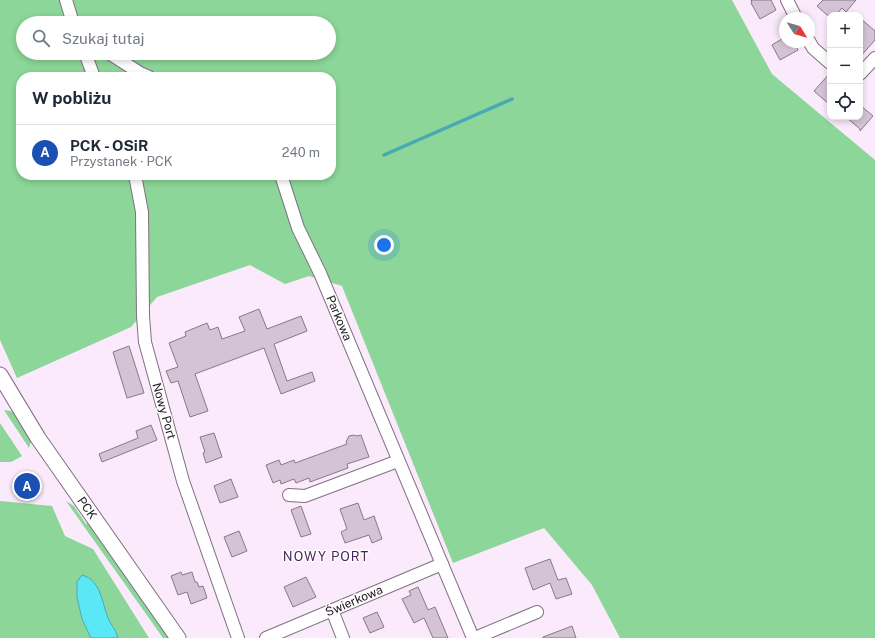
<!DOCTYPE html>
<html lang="pl">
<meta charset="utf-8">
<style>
body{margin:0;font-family:"Public Sans",sans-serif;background:#f6f6f7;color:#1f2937}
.controls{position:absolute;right:12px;top:12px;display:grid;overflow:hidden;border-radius:8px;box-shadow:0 2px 6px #0003}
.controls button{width:36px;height:36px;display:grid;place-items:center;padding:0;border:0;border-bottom:1px solid #e0e1e3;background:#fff;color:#1f2937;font:20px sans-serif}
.compass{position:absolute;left:779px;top:12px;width:36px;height:36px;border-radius:50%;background:#fff;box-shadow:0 2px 6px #0003;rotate:127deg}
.you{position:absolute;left:384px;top:245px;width:14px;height:14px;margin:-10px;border:3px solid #fff;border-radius:50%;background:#1a73e8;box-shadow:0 0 0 6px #1a73e833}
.badge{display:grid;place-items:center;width:26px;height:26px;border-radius:50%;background:#8237a9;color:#fff;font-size:13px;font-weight:700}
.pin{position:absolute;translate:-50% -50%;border:2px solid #fff;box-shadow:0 1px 4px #0006}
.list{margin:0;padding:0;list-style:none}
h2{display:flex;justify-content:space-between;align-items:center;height:52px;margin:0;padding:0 16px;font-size:17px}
h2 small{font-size:13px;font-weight:400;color:#747a83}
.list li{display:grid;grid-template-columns:26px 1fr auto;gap:12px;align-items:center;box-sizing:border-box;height:56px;padding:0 16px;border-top:1px solid #e0e1e3}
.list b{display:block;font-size:15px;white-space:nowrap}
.list p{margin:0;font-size:13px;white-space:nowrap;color:#747a83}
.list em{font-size:13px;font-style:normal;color:#747a83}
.icon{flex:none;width:22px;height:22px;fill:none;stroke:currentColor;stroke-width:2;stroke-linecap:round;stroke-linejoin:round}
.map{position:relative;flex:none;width:875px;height:638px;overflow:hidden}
.search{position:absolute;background:#fff;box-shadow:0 2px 6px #0003;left:16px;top:16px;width:320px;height:44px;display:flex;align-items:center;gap:10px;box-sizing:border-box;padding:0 14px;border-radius:22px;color:#747a83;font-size:15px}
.panel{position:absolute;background:#fff;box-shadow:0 2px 6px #0003;left:16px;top:72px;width:320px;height:108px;border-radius:16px}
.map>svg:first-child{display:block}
</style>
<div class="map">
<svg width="875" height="638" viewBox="0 0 875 638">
<rect width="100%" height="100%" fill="#faeafb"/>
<g fill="#8bd698" fill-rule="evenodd">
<path d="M0 0H732L772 74 875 160V638H620L592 585 544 528 453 563 342 286 309 276 285 284 250 265 157 297 131 327 17 378 0 340ZM23 23H329V53H23ZM21 77H331V175H21Z"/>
<path d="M4 410 11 411 15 414 30 438 31 441 29 448Z"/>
<path d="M0 423 22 456 11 462H0Z"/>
<path d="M0 501 52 506 65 536 93 549 149 638H118C116 630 111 625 108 618 104 607 101 596 96 585L77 582V597L82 619 91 638H0Z"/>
<path d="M66 501 74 506 86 524 90 522 171 638H163Z"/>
</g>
<path fill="#5ae8f6" stroke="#48a9b5" d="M82 575C101 580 102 603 108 618 111 625 116 630 118 638H91L82 619 77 597V582Z"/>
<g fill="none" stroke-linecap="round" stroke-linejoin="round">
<path stroke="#48a9b5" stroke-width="3.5" d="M384 155 512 99"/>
</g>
<g fill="#d3c3d4" stroke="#877988">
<path d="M751 0H771L776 10 760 19 751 3H752Z"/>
<path d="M823 0H856L846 12 842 8 836 15H827L817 6Z"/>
<path d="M860 18 875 31V40L860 57Z"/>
<path d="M785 37V42H794L798 50 780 60 772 45Z"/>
<path d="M830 73V105L814 91Z"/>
<path d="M860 105 873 116 860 131V129L846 117H860Z"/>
<path d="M259 309 267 329 301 316 307 331 274 344 287 381 312 372 315 381 281 394 264 348 195 374 208 411 190 417 178 381 171 383 166 371 178 367 169 343 186 336 185 332 207 323 210 330 218 327 222 339 245 331 239 317Z"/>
<path d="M129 346 144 393 127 398 113 352Z"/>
<path d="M151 425 157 440 102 462 99 454 138 438 136 431Z"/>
<path d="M214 433 222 457 206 463 203 453 205 452 200 437Z"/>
<path d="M354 435 356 436 361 435 369 457 347 464 348 468 310 482 309 478 296 483 294 479 281 484 280 480 273 483 266 465 279 460 281 465 294 460 295 463 347 444 346 442 349 436Z"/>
<path d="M231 479 238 497 220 503 214 486Z"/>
<path d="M358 503 364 520 374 516 382 539 372 543 369 535 345 543 341 532 347 529 340 509Z"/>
<path d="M301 506 311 534 301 537 291 510Z"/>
<path d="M239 531 247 551 232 557 224 537Z"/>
<path d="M550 559 558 580 566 578 572 594 556 599 550 583 533 590 525 568Z"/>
<path d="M181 572 182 575 192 572 195 582H197L199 587 203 586 207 598 191 604 187 592 178 595 171 576Z"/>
<path d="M306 577 316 597 293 607 284 587Z"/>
<path d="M418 587 428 610 435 607 448 638H433L424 618 414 623 402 599 411 595 409 591Z"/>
<path d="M377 612 384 627 370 633 363 618Z"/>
<path d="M572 626 576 638H543V637Z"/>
</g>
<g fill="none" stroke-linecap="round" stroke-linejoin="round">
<g stroke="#7f7180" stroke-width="14">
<g id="minor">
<path d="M66 0 73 23"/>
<path d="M787 0 796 18"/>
<path d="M809 41 813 48 830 63"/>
<path d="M85 53 94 77"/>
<path d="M109 53 140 73 149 77"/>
<path d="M860 74 875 58"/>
<path d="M135 175 142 212 143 316 145 342 183 481 238 638"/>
<path d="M281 175 298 228 320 273 473 638"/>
<path d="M289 495 305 496 398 461"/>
<path d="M332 610 343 638"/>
<path d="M266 638 442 564"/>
<path d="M475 638 537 612"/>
</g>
</g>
<g stroke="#7f7180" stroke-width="17">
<path id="tertiary" d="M0 375 38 438 178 638"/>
</g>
<use href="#minor" stroke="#fff" stroke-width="12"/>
<use href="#tertiary" stroke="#fff" stroke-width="15"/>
</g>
<g text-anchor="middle" stroke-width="3" stroke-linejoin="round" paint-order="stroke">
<g font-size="12" fill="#1d171d" stroke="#fefefe">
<text transform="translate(339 318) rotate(67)" y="4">Parkowa</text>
<text transform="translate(164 411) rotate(74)" y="4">Nowy Port</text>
<text transform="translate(87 508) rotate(55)" y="4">PCK</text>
<text transform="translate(354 601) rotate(-23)" y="4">Świerkowa</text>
</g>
<g font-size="13" letter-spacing="1" fill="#4a275e" stroke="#fefefe">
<text x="326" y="561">NOWY PORT</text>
</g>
</g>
</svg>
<div class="controls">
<button>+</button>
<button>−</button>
<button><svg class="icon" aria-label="locate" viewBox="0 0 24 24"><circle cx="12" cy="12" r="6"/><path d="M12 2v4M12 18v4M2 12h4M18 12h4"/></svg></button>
</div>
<svg class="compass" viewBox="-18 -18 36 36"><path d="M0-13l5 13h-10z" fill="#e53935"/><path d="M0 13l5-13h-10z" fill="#747a83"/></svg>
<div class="you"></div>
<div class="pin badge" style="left:27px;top:486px;background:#1a4fb4">A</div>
<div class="search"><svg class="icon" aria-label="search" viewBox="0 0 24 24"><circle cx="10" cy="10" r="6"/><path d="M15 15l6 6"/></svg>Szukaj tutaj</div>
<section class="panel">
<h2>W pobliżu<small></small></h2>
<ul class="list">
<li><span class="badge" style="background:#1a4fb4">A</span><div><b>PCK - OSiR</b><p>Przystanek · PCK</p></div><em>240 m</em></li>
</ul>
</section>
</div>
